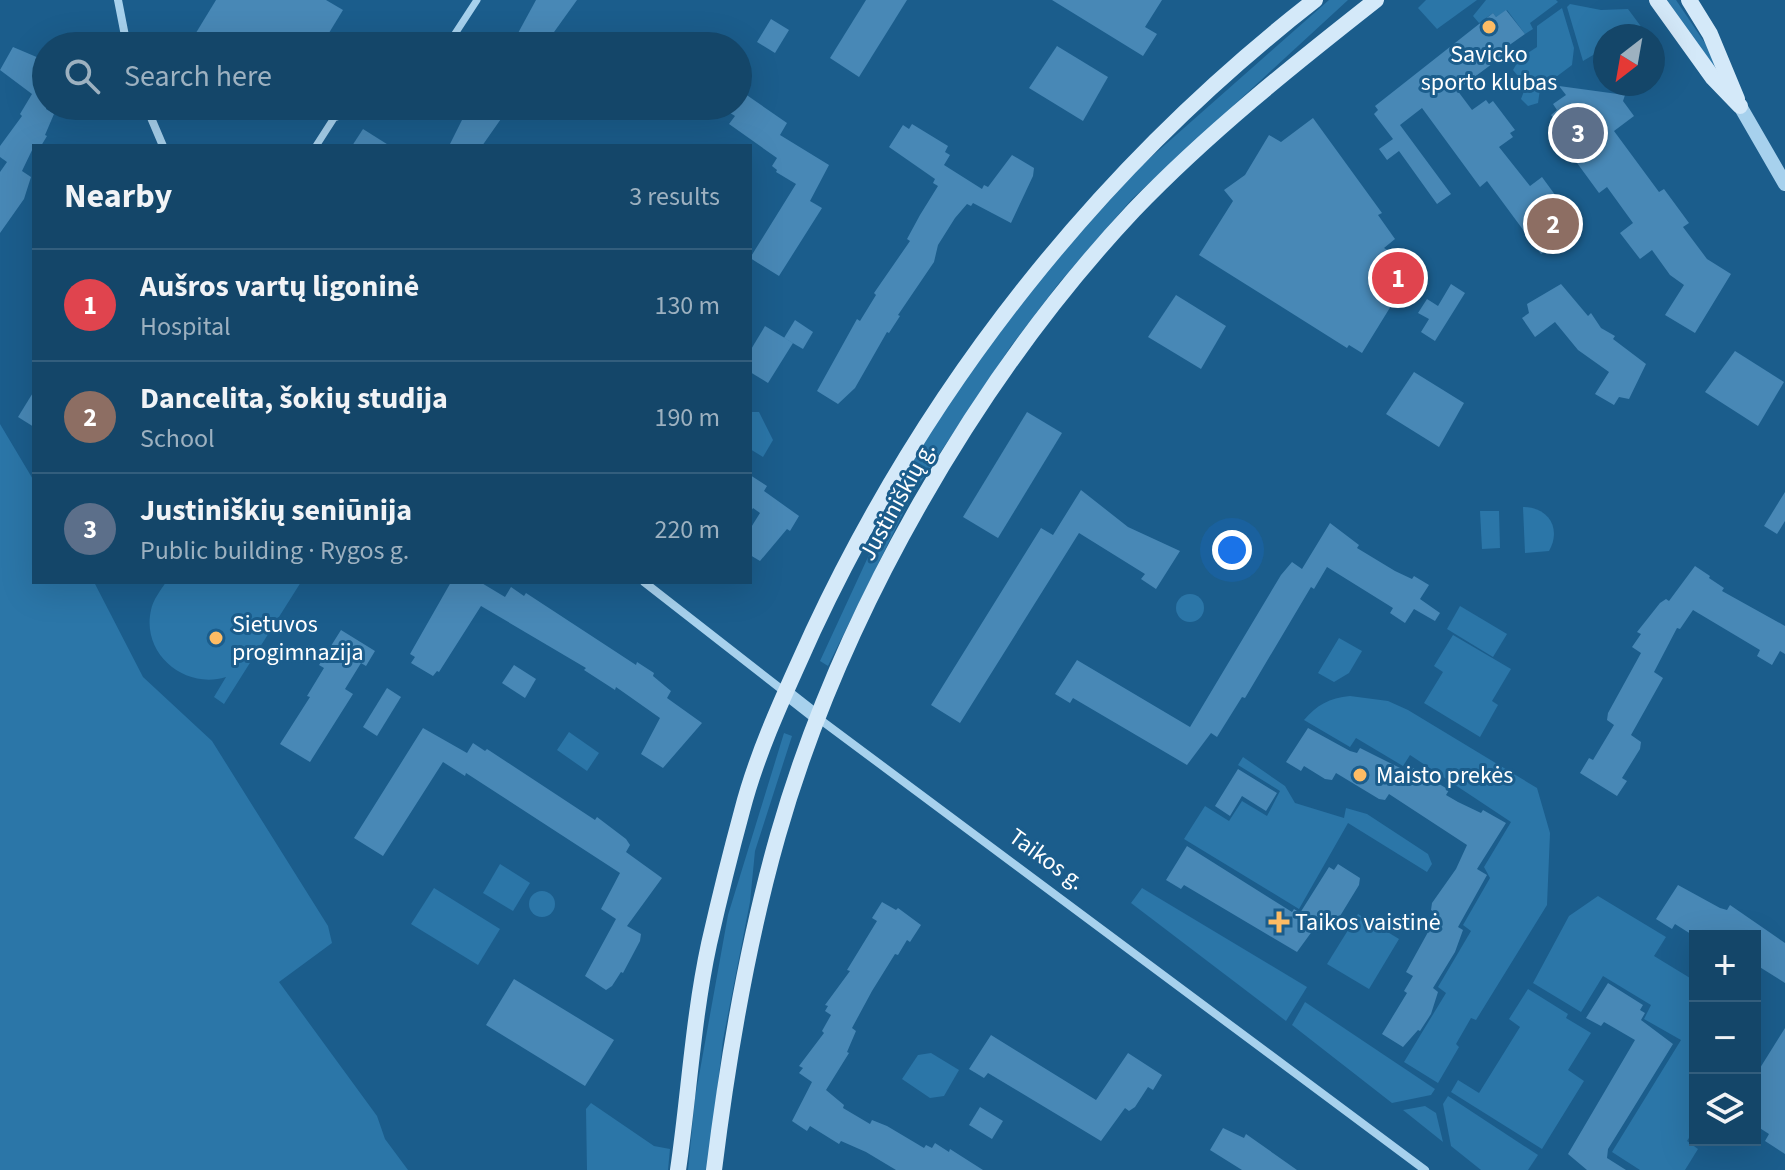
<!DOCTYPE html>
<meta charset="utf-8">
<style>
body{margin:0;font-family:"Source Sans 3",sans-serif;background:#215071;color:#f1f3f6}
.controls{position:absolute;right:24px;bottom:24px;display:grid;overflow:hidden;border-radius:0px;box-shadow:0 8px 32px #0002}
.controls button{width:72px;height:72px;display:grid;place-items:center;padding:0;border:0;border-bottom:2px solid #335e7d;background:#144669;color:#f1f3f6;font:40px sans-serif}
.compass{position:absolute;left:1593px;top:24px;width:72px;height:72px;border-radius:50%;background:#144669;box-shadow:0 8px 32px #0002;rotate:211deg}
.you{position:absolute;left:1232px;top:550px;width:28px;height:28px;margin:-20px;border:6px solid #fff;border-radius:50%;background:#1a73e8;box-shadow:0 0 0 12px #1a73e833}
.badge{display:grid;place-items:center;width:52px;height:52px;border-radius:50%;background:#8c9099;color:#fff;font-size:26px;font-weight:700}
.pin{position:absolute;translate:-50% -50%;border:4px solid #fff;box-shadow:0 2px 8px #0006}
.list{margin:0;padding:0;list-style:none}
h2{display:flex;justify-content:space-between;align-items:center;height:104px;margin:0;padding:0 32px;font-size:34px}
h2 small{font-size:26px;font-weight:400;color:#9db1c0}
.list li{display:grid;grid-template-columns:52px 1fr auto;gap:24px;align-items:center;box-sizing:border-box;height:112px;padding:0 32px;border-top:2px solid #335e7d}
.list b{display:block;font-size:30px;white-space:nowrap}
.list p{margin:0;font-size:26px;white-space:nowrap;color:#9db1c0}
.list em{font-size:26px;font-style:normal;color:#9db1c0}
.icon{flex:none;width:44px;height:44px;fill:none;stroke:currentColor;stroke-width:2;stroke-linecap:round;stroke-linejoin:round}
.map{position:relative;flex:none;width:1785px;height:1170px;overflow:hidden}
.search{position:absolute;background:#144669;box-shadow:0 8px 32px #0002;left:32px;top:32px;width:720px;height:88px;display:flex;align-items:center;gap:20px;box-sizing:border-box;padding:0 28px;border-radius:44px;color:#9db1c0;font-size:30px}
.panel{position:absolute;background:#144669;box-shadow:0 8px 32px #0002;left:32px;top:144px;width:720px;height:440px;border-radius:0px}
.map>svg:first-child{display:block}
</style>
<div class="map">
<svg width="1785" height="1170" viewBox="0 0 1785 1170">
<rect width="100%" height="100%" fill="#1b5d8c"/>
<g fill="#2b76a8">
<path d="M1329 0H1348L1132 199 1059 283 1011 346 912 495 828 666 820 661 917 451 993 339 1050 266 1141 166Z"/>
<path d="M1426 0H1477L1437 29 1418 8Z"/>
<path d="M1486 0H1556L1558 2 1530 23 1533 29 1525 34 1507 10 1496 17 1493 13 1479 23 1473 16Z"/>
<path d="M1667 0H1676L1725 73V85Z"/>
<path d="M1570 4 1601 10 1628 9 1648 36H1605V48L1583 61 1567 7Z"/>
<path d="M1562 8 1574 48 1572 65 1540 89 1538 103 1528 106 1521 99 1526 86 1513 70 1520 58 1537 47V26Z"/>
<path d="M750 412H759L773 440 763 457 750 449Z"/>
<path d="M0 424 34 481V582H94L143 677 212 741 328 926 332 943 279 982 377 1116 385 1139 408 1170H0Z"/>
<path d="M1523 507C1548 507 1562 528 1549 551L1525 553Z"/>
<path d="M1480 511H1499L1500 548 1482 549Z"/>
<path d="M166 582H301L224 704 214 697 226 677C185 690 141 654 151 610 153 600 160 591 166 582Z"/>
<circle cx="1190" cy="608" r="14"/>
<path d="M1460 606 1507 634 1493 657 1447 629Z"/>
<path d="M1453 635 1511 669 1492 701 1498 705 1480 737 1424 703 1443 672 1434 666Z"/>
<path d="M1339 638 1362 651 1349 673 1334 682 1318 673Z"/>
<path d="M1350 696 1388 701 1408 710 1537 788 1550 833 1547 905 1476 1020 1471 1018 1456 1044 1459 1047 1438 1083 1404 1062 1446 993 1438 987 1471 931 1463 925 1490 878 1484 867 1511 822 1410 755 1403 766 1356 738 1350 747 1304 720C1317 705 1329 698 1350 696Z"/>
<path d="M569 732 599 753 587 771 557 750Z"/>
<path d="M784 733 792 736 755 851 750 902 723 1040 708 1170H688L695 1098 728 915Z"/>
<path d="M1243 757 1285 786 1295 803 1344 818 1346 808 1367 814 1428 854 1432 864 1427 872 1348 823 1299 909 1184 839 1205 806 1229 821 1242 801 1267 816 1280 791 1238 765Z"/>
<path d="M500 864 530 883 513 911 483 893Z"/>
<path d="M434 888 500 929 478 965 411 924Z"/>
<path d="M1142 888 1307 987 1286 1021 1131 903Z"/>
<circle cx="542" cy="904" r="13"/>
<path d="M1598 896 1666 937 1654 956 1695 981V1128L1687 1141 1698 1149 1685 1170H1640L1612 1152 1681 1040 1644 1019 1651 1005 1603 976 1581 1012 1533 983 1569 916Z"/>
<path d="M1358 914 1399 939 1369 989 1327 964Z"/>
<path d="M1528 989 1568 1014 1566 1018 1591 1033 1568 1070 1584 1081 1542 1149 1451 1092 1458 1080 1479 1093 1520 1027 1509 1019Z"/>
<path d="M1305 1002 1435 1089 1431 1095 1392 1103 1292 1025Z"/>
<path d="M931 1053 959 1070 944 1096 930 1098 902 1079 918 1055Z"/>
<path d="M1448 1096 1538 1155 1528 1170H1481L1451 1146 1443 1104Z"/>
<path d="M591 1103 654 1146 670 1149 668 1170H587L586 1109Z"/>
<path d="M1425 1106 1436 1113 1443 1142 1403 1110Z"/>
</g>
<g fill="#4888b6">
<path d="M216 0H326L343 10 321 46H188Z"/>
<path d="M536 0H577L544 46H511Z"/>
<path d="M866 0H907L859 77 830 58Z"/>
<path d="M1052 0H1162L1145 27 1157 34 1143 56Z"/>
<path d="M1506 10 1525 34 1501 51 1504 55 1457 90 1472 110 1486 100 1489 104 1493 101 1515 130 1510 133 1513 137 1499 147 1530 186 1542 177 1561 203 1552 209 1565 226 1558 231 1562 238 1541 254 1487 181 1480 187 1422 108 1400 125 1451 194 1437 204 1399 151 1387 160 1379 149 1393 139 1374 114 1378 110 1375 106 1493 13 1496 17Z"/>
<path d="M771 19 789 30 775 53 757 42Z"/>
<path d="M1057 46 1108 77 1083 121 1029 88Z"/>
<path d="M13 47 46 61V109L54 114 45 135 47 136 41 146H34L22 171 31 177 24 199 0 233V172L7 162 0 157V146L22 116 20 114 32 94 0 70Z"/>
<path d="M1559 86 1625 95 1623 101 1634 116 1614 131 1659 192 1664 189 1689 223 1683 227 1707 259 1731 274 1695 333 1665 315 1684 285 1670 275 1652 250 1640 259 1620 233 1633 223 1607 187 1599 193 1550 126 1556 121 1551 115 1557 110 1553 104 1566 95Z"/>
<path d="M738 89 787 123 780 135 829 165 810 201 822 208 779 276 750 258 796 184 776 172 777 170 772 166 777 158 729 124 735 116 719 106H738Z"/>
<path d="M474 106H510L482 146H449L463 118 465 119Z"/>
<path d="M1313 118 1382 213 1378 215 1395 239 1384 248 1415 267 1362 353 1349 345 1347 348 1199 255 1233 201 1224 190 1245 175 1269 135 1281 142Z"/>
<path d="M912 124 948 146 945 152 950 155 944 165 982 189 984 185 988 187 1012 155 1034 168 1033 176 1011 223 973 203 971 206 967 204 955 218 938 245 934 262 898 315 900 316 889 333 887 332 855 388 838 404 817 391 857 319 860 321 876 295 874 293 910 241 907 239 920 215 938 186 933 183 935 179 889 147 903 125 909 129Z"/>
<path d="M363 129 390 146H352Z"/>
<path d="M1451 284 1465 293 1435 341 1421 332 1429 319 1418 313 1427 299 1438 306Z"/>
<path d="M1561 284 1588 316 1591 313 1601 328 1615 336 1613 339 1646 364 1629 399 1619 397 1614 405 1595 394 1609 372 1578 350 1555 322 1535 337 1522 318 1529 313 1527 304Z"/>
<path d="M1176 295 1226 326 1201 369 1148 337Z"/>
<path d="M795 320 813 332 803 349 784 338Z"/>
<path d="M765 326 793 343 768 383 750 372V351Z"/>
<path d="M1735 351 1784 382 1758 426 1705 392Z"/>
<path d="M1414 372 1464 403 1439 447 1386 414Z"/>
<path d="M34 391V427L18 417Z"/>
<path d="M1027 412 1062 433 998 538 963 517Z"/>
<path d="M750 475 767 486 764 491 799 516 790 531 787 529 760 561 750 555V529L760 513 753 508 750 513Z"/>
<path d="M1081 490 1128 527 1180 551 1156 589 1141 579 1145 574 1079 533 960 723 931 705 1041 528 1053 535Z"/>
<path d="M1785 492V521L1777 534 1764 526Z"/>
<path d="M1330 523 1359 545 1357 548 1395 571 1412 579 1414 576 1429 585 1420 599 1440 613 1435 621 1414 609 1405 623 1390 613 1393 608 1327 567 1314 589 1311 587 1245 698 1242 697 1217 737 1211 733 1187 765 1073 698 1070 703 1055 694 1077 660 1190 727 1281 575 1292 562 1302 569Z"/>
<path d="M1695 566 1710 576 1709 578 1724 588 1722 591 1785 626V654L1780 651 1772 665 1757 656 1760 650 1693 610 1680 629 1677 628 1654 672 1663 678 1631 735 1641 742 1640 749 1622 778 1627 781 1617 796 1580 773 1589 758 1593 760 1614 725 1607 720 1608 713 1641 653 1632 647 1641 634 1637 632 1660 603 1666 599 1669 601Z"/>
<path d="M451 582H480L505 597 511 587 524 596 526 593 636 665 637 662 654 673 653 676 671 691 667 698 702 723 663 768 641 754 660 718 616 687 615 690 584 670 586 668 481 606 439 672 437 671 433 676 411 663 415 657 410 654Z"/>
<path d="M341 630 375 651 366 666 361 663 345 689 353 694 310 762 280 744 310 697 307 696 324 668 319 665Z"/>
<path d="M514 665 536 679 525 698 502 683Z"/>
<path d="M387 688 401 697 377 736 363 727Z"/>
<path d="M423 728 467 753 473 743 485 751 487 749 595 820 597 817 626 839 630 845 626 852 662 878 627 926 641 934 640 941 623 973 621 972 612 986 606 990 585 976 616 919 601 909 620 873 466 773 465 776 443 762 383 856 354 838Z"/>
<path d="M1308 728 1350 751 1357 753 1360 748 1410 773 1413 768 1449 790 1446 795 1458 802 1481 813 1483 810 1506 823 1477 869 1487 875 1458 927 1463 930 1455 952 1433 988 1438 992 1431 1014 1420 1031 1418 1030 1403 1047 1382 1034 1407 993 1404 991 1413 976 1406 972 1438 914 1431 910 1432 903 1456 869 1467 845 1389 794 1385 800 1379 799 1336 773 1332 780 1325 779 1304 766 1301 771 1286 762Z"/>
<path d="M1238 769 1277 793 1266 811 1242 796 1230 816 1215 806Z"/>
<path d="M1187 846 1292 912 1294 909 1300 913 1329 867 1334 870 1338 864 1360 878 1359 885 1337 921 1330 925 1321 919 1297 952 1184 885 1181 889 1166 880Z"/>
<path d="M1678 885 1720 908 1727 910 1730 905 1785 943V983L1758 966 1755 936H1715L1706 931 1703 936H1694L1675 924 1672 929 1656 919Z"/>
<path d="M882 902 896 910 898 908 921 925 910 942 907 940 898 955 895 954 872 991 852 1028 856 1031 847 1052 849 1053 826 1090 844 1105 843 1108 870 1124 872 1120 887 1126 924 1148 926 1145 932 1148 935 1143 949 1152 950 1149 983 1170H896L866 1152 841 1141 839 1144 810 1126 807 1131 792 1121 812 1082 799 1073 803 1068 799 1066 824 1033 822 1031 831 1015 825 1011 828 1006 825 1005 850 971 847 970 877 921 872 918Z"/>
<path d="M514 979 614 1040 585 1086 486 1025Z"/>
<path d="M1608 983 1643 1005 1640 1010 1645 1013 1641 1020 1673 1044 1608 1149 1607 1158 1626 1170H1587L1568 1154 1635 1040 1604 1022 1601 1026 1586 1018Z"/>
<path d="M1785 1028V1154L1765 1141 1769 1134 1755 1125V1076Z"/>
<path d="M991 1035 1096 1100 1128 1053 1162 1075 1153 1090 1148 1087 1135 1107 1129 1111 1125 1108 1101 1141 988 1073 984 1078 969 1069Z"/>
<path d="M980 1107 1003 1121 992 1139 969 1125Z"/>
<path d="M1223 1128 1244 1138 1246 1134 1297 1170H1242L1210 1150Z"/>
</g>
<g fill="none" stroke-linecap="round" stroke-linejoin="round">
<g stroke="#a7d1ed" stroke-width="7">
<path d="M447 46 477 0"/>
<path d="M316 146 334 118 370 106"/>
</g>
<g stroke="#a7d1ed" stroke-width="8">
<path d="M118 0 127 46"/>
<path d="M146 106 163 146"/>
<path d="M644 582 785 692"/>
<path d="M818 718 1425 1170"/>
</g>
<g stroke="#a7d1ed" stroke-width="14">
<path d="M1740 106 1785 184"/>
<path d="M785 692 817 717"/>
</g>
<g stroke="#d4e9f9" stroke-width="16">
<path d="M1657 0 1713 78 1740 106"/>
<path d="M1689 0 1710 34 1737 99"/>
<path d="M678 1170C689 1095 693 1018 709 944 719 900 730 855 742 811 758 749 787 689 813 631 929 383 1099 168 1315 0"/>
<path d="M714 1170C728 1057 747 944 778 835 841 614 977 377 1134 210 1208 133 1292 66 1376 0"/>
</g>
</g>
<g fill="#febc64" stroke="#1b5d8c" stroke-width="3">
<circle cx="1489" cy="27" r="8"/>
<circle cx="216" cy="638" r="8"/>
<circle cx="1360" cy="775" r="8"/>
<path d="M1275 910h8v8h8v8h-8v8h-8v-8h-8v-8h8z"/>
</g>
<g text-anchor="middle" stroke-width="6" stroke-linejoin="round" paint-order="stroke">
<g font-size="24" fill="#fff" stroke="#1b5d8c" text-anchor="start">
<text x="1489" y="62" text-anchor="middle">Savicko<tspan x="1489" dy="28">sporto klubas</tspan></text>
<text x="232" y="632">Sietuvos<tspan x="232" dy="28">progimnazija</tspan></text>
<text x="1376" y="783">Maisto prekės</text>
<text x="1295" y="930">Taikos vaistinė</text>
</g>
<g font-size="24" fill="#fff" stroke="#1b5d8c">
<text transform="translate(897 501) rotate(-61)" y="8">Justiniškių g.</text>
<text transform="translate(1047 859) rotate(36)" y="8">Taikos g.</text>
</g>
</g>
</svg>
<div class="controls">
<button>+</button>
<button>−</button>
<button><svg class="icon" aria-label="layers" viewBox="0 0 24 24"><path d="M12 4l9 5-9 5-9-5zM3 14l9 5 9-5"/></svg></button>
</div>
<svg class="compass" viewBox="-18 -18 36 36"><path d="M0-13l5 13h-10z" fill="#e53935"/><path d="M0 13l5-13h-10z" fill="#9db1c0"/></svg>
<div class="you"></div>
<div class="pin badge" style="left:1398px;top:278px;background:#e0444e">1</div>
<div class="pin badge" style="left:1553px;top:224px;background:#8d6e63">2</div>
<div class="pin badge" style="left:1578px;top:133px;background:#5c6f8a">3</div>
<div class="search"><svg class="icon" aria-label="search" viewBox="0 0 24 24"><circle cx="10" cy="10" r="6"/><path d="M15 15l6 6"/></svg>Search here</div>
<section class="panel">
<h2>Nearby<small>3 results</small></h2>
<ul class="list">
<li><span class="badge" style="background:#e0444e">1</span><div><b>Aušros vartų ligoninė</b><p>Hospital</p></div><em>130 m</em></li>
<li><span class="badge" style="background:#8d6e63">2</span><div><b>Dancelita, šokių studija</b><p>School</p></div><em>190 m</em></li>
<li><span class="badge" style="background:#5c6f8a">3</span><div><b>Justiniškių seniūnija</b><p>Public building · Rygos g.</p></div><em>220 m</em></li>
</ul>
</section>
</div>
